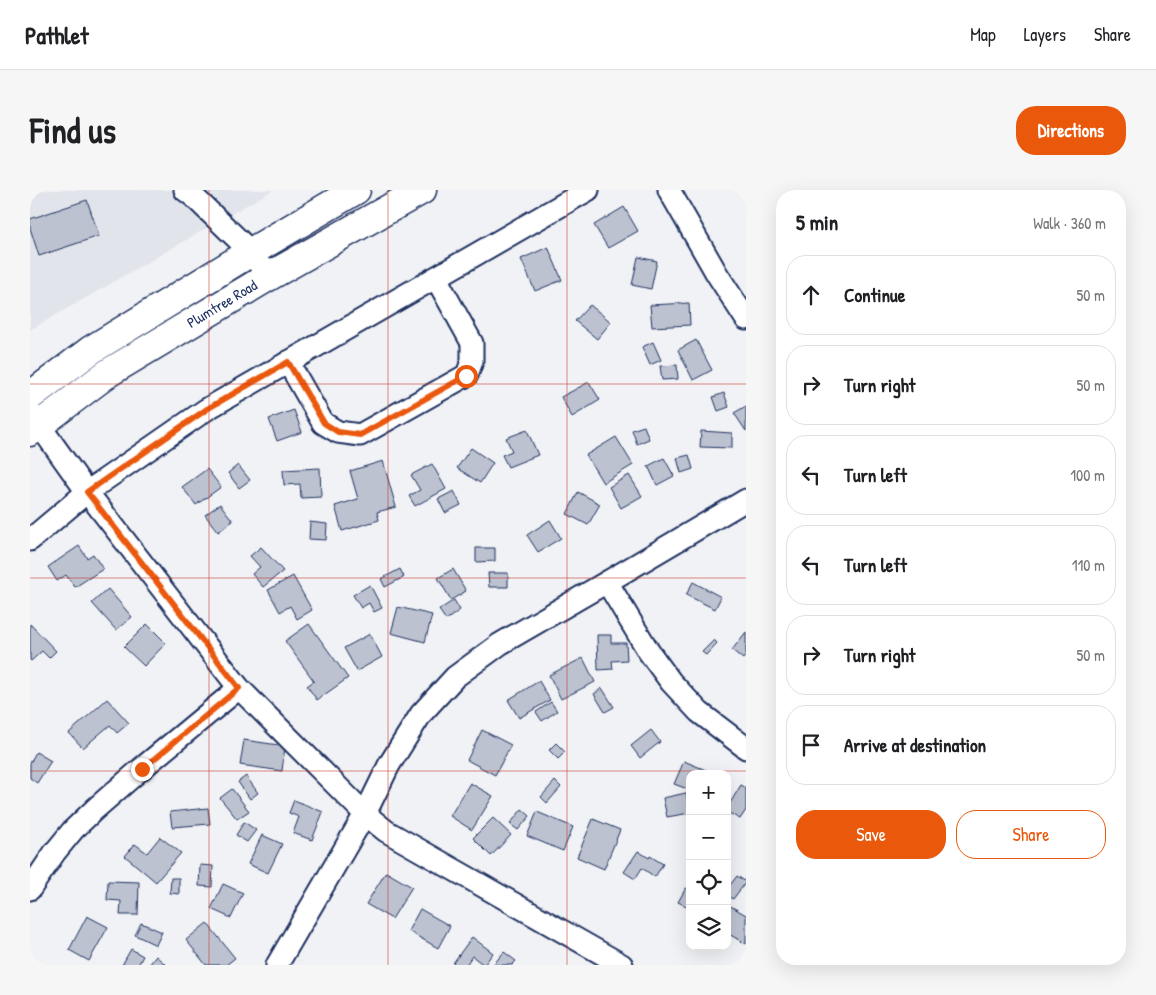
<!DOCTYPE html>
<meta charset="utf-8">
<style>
body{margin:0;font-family:"Patrick Hand",sans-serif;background:#f6f6f6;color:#202124}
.controls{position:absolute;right:15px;bottom:15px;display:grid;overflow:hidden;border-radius:10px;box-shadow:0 5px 20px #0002}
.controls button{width:45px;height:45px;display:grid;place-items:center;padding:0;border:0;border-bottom:1px solid #e0e0e0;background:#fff;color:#202124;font:25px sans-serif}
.stop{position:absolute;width:15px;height:15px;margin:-11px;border:4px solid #ea580c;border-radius:50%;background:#fff}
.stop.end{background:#ea580c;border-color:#fff;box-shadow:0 1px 5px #0008}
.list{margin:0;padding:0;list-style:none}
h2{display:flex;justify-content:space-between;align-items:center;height:65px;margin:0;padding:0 20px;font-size:21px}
h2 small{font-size:16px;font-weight:400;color:#757577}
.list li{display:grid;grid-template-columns:32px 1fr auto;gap:15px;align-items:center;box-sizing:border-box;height:80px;margin:0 10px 10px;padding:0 10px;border:1px solid #e0e0e0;border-radius:20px}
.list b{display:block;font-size:19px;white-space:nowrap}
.list em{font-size:16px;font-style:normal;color:#757577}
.actions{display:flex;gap:10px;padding:15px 20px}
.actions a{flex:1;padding:11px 0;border:1px solid #ea580c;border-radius:20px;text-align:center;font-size:18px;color:#ea580c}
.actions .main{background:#ea580c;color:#fff}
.icon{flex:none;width:28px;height:28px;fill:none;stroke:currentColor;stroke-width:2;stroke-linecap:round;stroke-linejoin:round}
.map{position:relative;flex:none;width:716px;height:775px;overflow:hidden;border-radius:20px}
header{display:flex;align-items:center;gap:30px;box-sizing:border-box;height:70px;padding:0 25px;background:#fff;border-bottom:1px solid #e0e0e0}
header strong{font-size:24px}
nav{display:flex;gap:28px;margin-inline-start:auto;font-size:18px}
.intro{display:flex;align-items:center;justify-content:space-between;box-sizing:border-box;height:120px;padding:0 30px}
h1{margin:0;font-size:35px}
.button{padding:12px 22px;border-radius:20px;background:#ea580c;color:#fff;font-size:18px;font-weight:700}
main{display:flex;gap:30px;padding:0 30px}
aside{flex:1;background:#fff;border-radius:20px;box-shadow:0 5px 20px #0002}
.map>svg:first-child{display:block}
</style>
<header>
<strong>Pathlet</strong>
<nav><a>Map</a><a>Layers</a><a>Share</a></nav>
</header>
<div class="intro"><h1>Find us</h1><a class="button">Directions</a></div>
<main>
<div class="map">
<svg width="716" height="775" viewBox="0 0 716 775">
<rect width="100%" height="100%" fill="#f1f2f5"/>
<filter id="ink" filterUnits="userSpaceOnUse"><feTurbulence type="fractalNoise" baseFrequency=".02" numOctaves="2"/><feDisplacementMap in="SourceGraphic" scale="10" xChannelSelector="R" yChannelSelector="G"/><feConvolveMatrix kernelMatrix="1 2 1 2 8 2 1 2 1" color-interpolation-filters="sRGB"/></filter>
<g filter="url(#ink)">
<path fill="#e1e4ea" d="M0 0H243L0 140Z"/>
<g fill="#bcc2d0" stroke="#1b2f5e">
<path d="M57 10 69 46 9 66 0 38V29Z"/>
<path d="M594 17 608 41 578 58 564 35Z"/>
<path d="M518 57 532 90 505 101 491 69Z"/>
<path d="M608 67 627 71 621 99 602 95Z"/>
<path d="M659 113 660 135 622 137 620 115Z"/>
<path d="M560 115 581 132 567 149 545 131Z"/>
<path d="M666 150 682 180 663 190 648 160Z"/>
<path d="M623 152 631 170 620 175 612 157Z"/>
<path d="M647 175 648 189 632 190 630 176Z"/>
<path d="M559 192 570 210 542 227 531 207Z"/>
<path d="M694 203 699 217 688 221 683 207Z"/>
<path d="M716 216V241L704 223Z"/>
<path d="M264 220 272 242 247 251 239 229Z"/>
<path d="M614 236 619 249 607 254 602 240Z"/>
<path d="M497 240 508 265 478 277 472 265 482 261 476 248Z"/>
<path d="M671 241 702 243V258L670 257Z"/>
<path d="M586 247 603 275 573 293 556 265Z"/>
<path d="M441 258 463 273 450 293 427 278Z"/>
<path d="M659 265 663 279 651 283 647 268Z"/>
<path d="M634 268 644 286 627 295 618 276Z"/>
<path d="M353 271 366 317 347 322 349 330 312 341 305 316 328 309 320 281Z"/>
<path d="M402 274 416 299 385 316 379 306 390 300 381 285Z"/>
<path d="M208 275 220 290 209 298 198 283Z"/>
<path d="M290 278 291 307 271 308 270 294 254 295 253 280Z"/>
<path d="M177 279 191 297 166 315 152 297Z"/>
<path d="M599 285 612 306 591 318 579 297Z"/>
<path d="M424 301 431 315 415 323 408 309Z"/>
<path d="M548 302 570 314 558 335 537 324Z"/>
<path d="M190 314 203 331 188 342 175 325Z"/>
<path d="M520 330 531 348 508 362 497 345Z"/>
<path d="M280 332 297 334 296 350 279 349Z"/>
<path d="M49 356 57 368 63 364 73 379 45 397 36 385 27 391 18 377Z"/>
<path d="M231 357 253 381 233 397 222 384 230 377 220 366Z"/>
<path d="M446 358H465V371L446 372Z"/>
<path d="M370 379 374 387 355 397 351 389Z"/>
<path d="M423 379 436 401 421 410 408 388Z"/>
<path d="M458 383H478V397H459Z"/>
<path d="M263 386 282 420 267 429 260 416 250 422 238 400Z"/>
<path d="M663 392 691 407 685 419 656 405Z"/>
<path d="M340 395 352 418 344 422 339 413 331 418 323 405Z"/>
<path d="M78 399 102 427 86 440 62 413Z"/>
<path d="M424 410 430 420 416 430 409 420Z"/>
<path d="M368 417 402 425 395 452 361 443Z"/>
<path d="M0 434 26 461 19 468 12 461 1 471 0 470Z"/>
<path d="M117 434 136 453 114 476 94 457Z"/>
<path d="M279 434 318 488 287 510 277 496 284 491 255 451Z"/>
<path d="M716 442V465L713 469 702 460Z"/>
<path d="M340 444 352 467 327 481 314 458Z"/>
<path d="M567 445H581V453H596L597 470 582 471 583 479 568 480Z"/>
<path d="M684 450 687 453 676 465 672 462Z"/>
<path d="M553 468 565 492 531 509 519 485Z"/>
<path d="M509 491 520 510 489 528 478 510Z"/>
<path d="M572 498 584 517 575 522 564 504Z"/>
<path d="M77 509 99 533 87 543 80 535 53 558 39 543Z"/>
<path d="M521 512 527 521 512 531 506 522Z"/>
<path d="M452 540 481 555 465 585 437 570Z"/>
<path d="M621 540 630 552 610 568 601 556Z"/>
<path d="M214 550 255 556 252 581 210 575Z"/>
<path d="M526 553 535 562 528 569 519 560Z"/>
<path d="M6 562 21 571 7 593 0 588V573Z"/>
<path d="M654 571 683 583V584H660V600L644 594Z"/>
<path d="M216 586 228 603 220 609 208 592Z"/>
<path d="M525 591 531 597 517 613 511 607Z"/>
<path d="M440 593 463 606 442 640 420 626Z"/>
<path d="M711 595 716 598V620L710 629 697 622V618Z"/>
<path d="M202 599 219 621 207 629 190 608Z"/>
<path d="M656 603 660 623 637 627 633 608Z"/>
<path d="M264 610 293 622 282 650 263 643 269 627 259 623Z"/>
<path d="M178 618 180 634 142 637 140 622Z"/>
<path d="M492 619 500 626 488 640 480 634Z"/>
<path d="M507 622 543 637 533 661 497 646Z"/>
<path d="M463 628 481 645 461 666 443 648Z"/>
<path d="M563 629 590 640 574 679 547 667Z"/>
<path d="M214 632 226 640 217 652 206 645Z"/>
<path d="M232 645 252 654 238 683 218 674Z"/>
<path d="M130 647 151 663 126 692 95 666 105 654 117 663Z"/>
<path d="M608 661 619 668 620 666 633 674 625 687 612 678 605 689 594 682Z"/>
<path d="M170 675 183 676 182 697 169 696Z"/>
<path d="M356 682 382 697 362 729 336 714Z"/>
<path d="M707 686 716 692 703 709 697 705V699Z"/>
<path d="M141 688H149V704L140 703Z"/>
<path d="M78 691 109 692 108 725H90L91 711 77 710Z"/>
<path d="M193 694 213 703 201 728 181 719Z"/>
<path d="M656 698 660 700V718L648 712Z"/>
<path d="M697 714 716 725V754L697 743Z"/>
<path d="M390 719 420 736 408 758 378 741Z"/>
<path d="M57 726 78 737 59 771 39 760Z"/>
<path d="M111 733 132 742 126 755 105 745Z"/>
<path d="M177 733 205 768 196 775H176L156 750Z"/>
<path d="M442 747 463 763 454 775 442 766 436 775H425L423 773Z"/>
<path d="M101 759 113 766 108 775H92Z"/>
<path d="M474 762 486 771 482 775H463Z"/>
<path d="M126 766 136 775H119Z"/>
</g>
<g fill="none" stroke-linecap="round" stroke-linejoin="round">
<g stroke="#1b2f5e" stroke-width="25">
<g id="minor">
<path d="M155 0 163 6 221 62 238 87"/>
<path d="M639 0 687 84 716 129"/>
<path d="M258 172 293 233 308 242 330 245 437 185 442 171V153L406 88"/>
<path d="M0 222 57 302 209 498 335 624 356 641 592 775"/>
<path d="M0 350 57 302 177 219 558 0"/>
<path d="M577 392 619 462 641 492 669 522 716 558"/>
<path d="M0 699 25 662 43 640 65 619 111 579 209 498"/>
<path d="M247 775 335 624 359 575 391 524 425 487 470 454 577 392 716 310"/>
</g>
</g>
<g stroke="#1b2f5e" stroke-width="31">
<g id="highway">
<path d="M0 206 61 160 221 62 326 0"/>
<path d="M0 242 78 183 238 87 392 0"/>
</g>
</g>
<use href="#minor" stroke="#fff" stroke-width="21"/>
<use href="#highway" stroke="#fff" stroke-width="28"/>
</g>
</g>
<g fill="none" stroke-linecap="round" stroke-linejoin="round" filter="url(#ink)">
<path stroke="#ea580c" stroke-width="6" d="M112 579 209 498 57 302 177 219 258 172 294 233 308 242 330 245 436 186"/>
</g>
<path fill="none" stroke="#c8321e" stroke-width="1" stroke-opacity="0.55" d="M179 0V775M358 0V775M537 0V775M0 194H716M0 388H716M0 581H716"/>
<g text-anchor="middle" stroke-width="4.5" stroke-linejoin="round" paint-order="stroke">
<g font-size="15" fill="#1b2f5e" stroke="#fff">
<text transform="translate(192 114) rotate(-31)" y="5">Plumtree Road</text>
</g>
</g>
</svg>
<div class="controls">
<button>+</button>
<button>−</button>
<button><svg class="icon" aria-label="locate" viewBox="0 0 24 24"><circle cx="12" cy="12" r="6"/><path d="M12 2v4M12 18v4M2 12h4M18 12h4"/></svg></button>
<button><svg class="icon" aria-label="layers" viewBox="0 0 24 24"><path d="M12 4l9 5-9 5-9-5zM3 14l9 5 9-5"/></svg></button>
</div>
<div class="stop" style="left:436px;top:186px"></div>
<div class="stop end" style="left:112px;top:579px"></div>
</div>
<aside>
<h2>5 min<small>Walk · 360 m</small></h2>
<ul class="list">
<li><svg class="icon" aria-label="ahead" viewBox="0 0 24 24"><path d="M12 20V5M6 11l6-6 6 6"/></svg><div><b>Continue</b></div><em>50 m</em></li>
<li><svg class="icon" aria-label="right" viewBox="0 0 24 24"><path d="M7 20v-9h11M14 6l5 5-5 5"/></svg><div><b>Turn right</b></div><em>50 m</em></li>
<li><svg class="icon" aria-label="left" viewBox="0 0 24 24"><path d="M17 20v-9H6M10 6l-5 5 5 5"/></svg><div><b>Turn left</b></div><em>100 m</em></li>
<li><svg class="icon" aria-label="left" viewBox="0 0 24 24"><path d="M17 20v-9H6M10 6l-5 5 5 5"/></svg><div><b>Turn left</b></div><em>110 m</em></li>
<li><svg class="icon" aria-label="right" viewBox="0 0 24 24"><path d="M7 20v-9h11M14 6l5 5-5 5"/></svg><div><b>Turn right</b></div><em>50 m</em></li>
<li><svg class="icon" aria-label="arrive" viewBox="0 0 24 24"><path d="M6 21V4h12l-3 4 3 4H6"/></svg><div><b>Arrive at destination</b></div></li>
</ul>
<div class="actions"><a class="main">Save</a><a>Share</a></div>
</aside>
</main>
